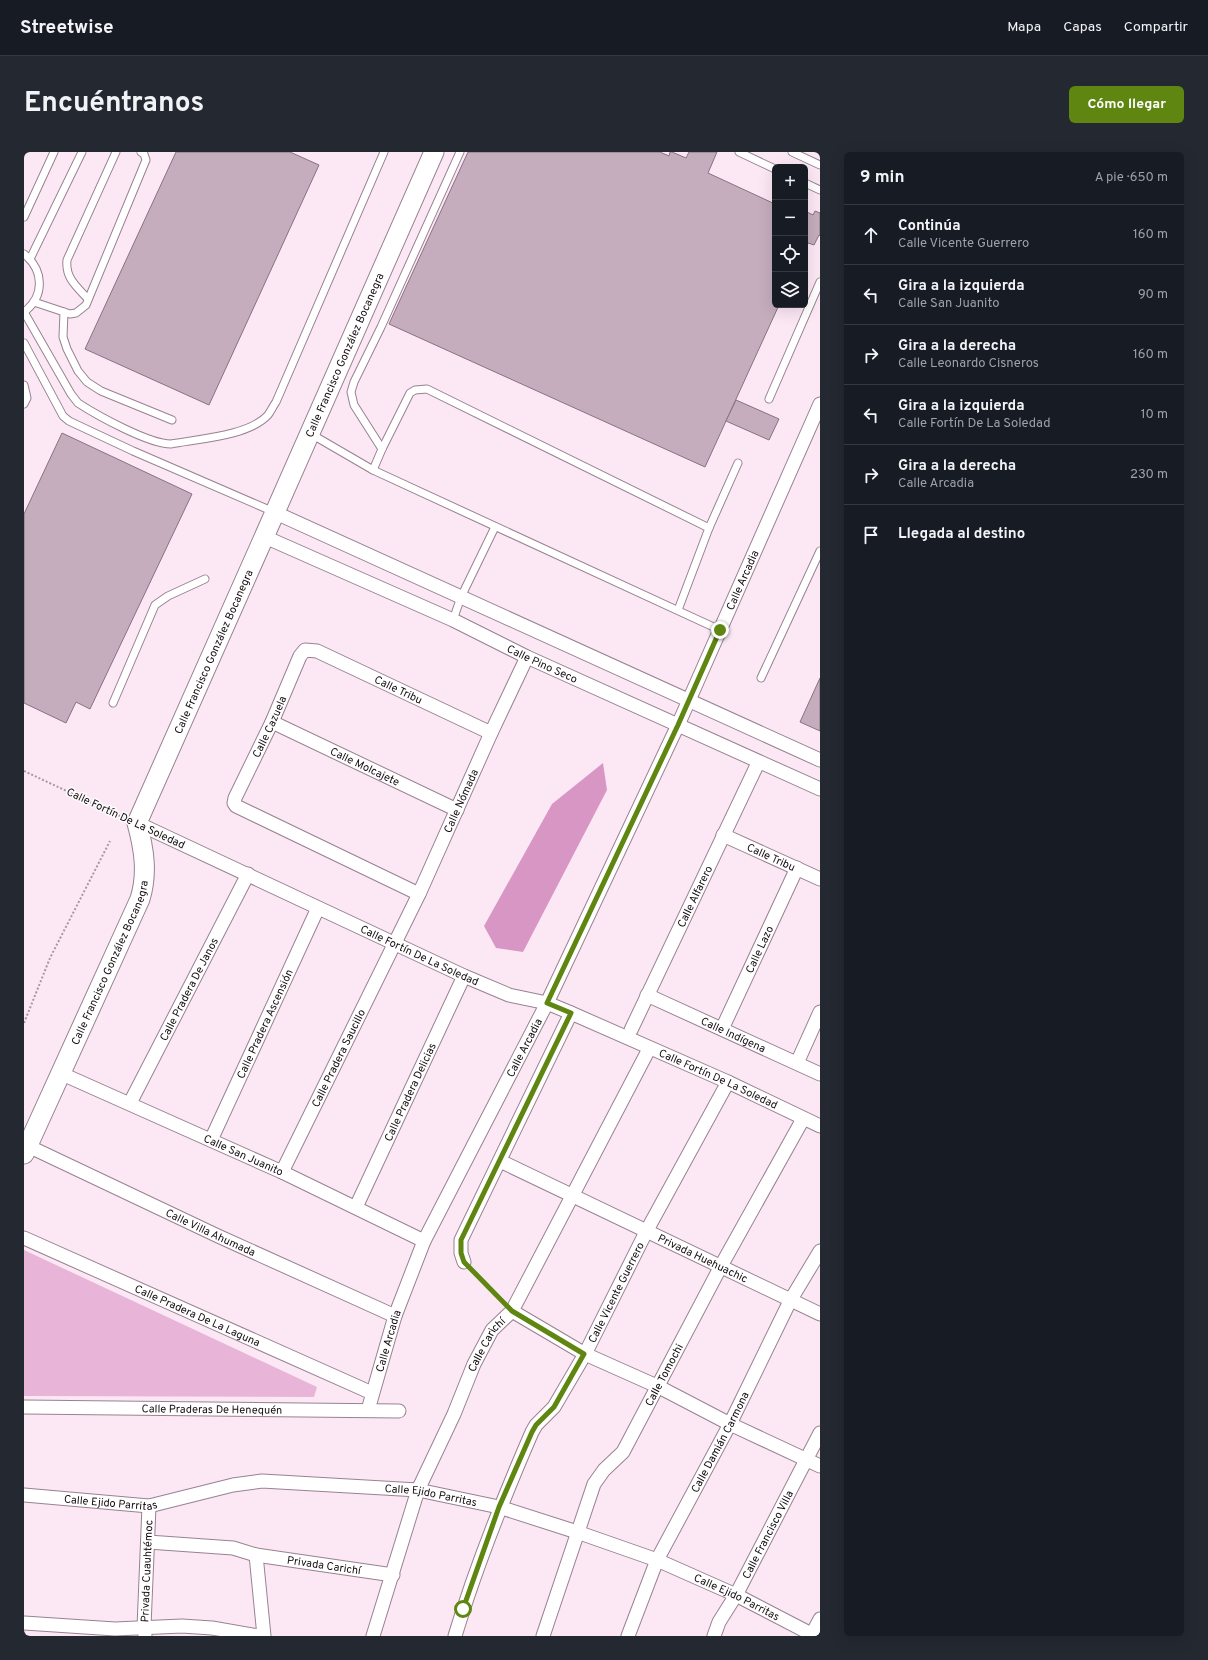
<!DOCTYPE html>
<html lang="es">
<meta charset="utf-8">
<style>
body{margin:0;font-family:Overpass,sans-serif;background:#242831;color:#f1f3f6}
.controls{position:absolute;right:12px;top:12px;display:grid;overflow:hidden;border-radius:6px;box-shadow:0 4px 16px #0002}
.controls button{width:36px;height:36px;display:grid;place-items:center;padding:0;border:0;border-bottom:1px solid #363941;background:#171b24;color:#f1f3f6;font:20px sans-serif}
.stop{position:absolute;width:12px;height:12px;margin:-9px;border:3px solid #5e8610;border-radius:50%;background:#fff}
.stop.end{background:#5e8610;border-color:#fff;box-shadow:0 1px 4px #0008}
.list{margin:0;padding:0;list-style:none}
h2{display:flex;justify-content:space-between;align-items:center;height:52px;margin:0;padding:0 16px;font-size:17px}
h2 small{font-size:13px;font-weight:400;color:#9ea1a6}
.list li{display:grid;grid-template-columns:26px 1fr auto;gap:12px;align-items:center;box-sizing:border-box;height:60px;padding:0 16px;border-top:1px solid #363941}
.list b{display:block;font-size:15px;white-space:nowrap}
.list p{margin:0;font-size:13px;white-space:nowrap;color:#9ea1a6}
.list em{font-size:13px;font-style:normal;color:#9ea1a6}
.icon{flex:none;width:22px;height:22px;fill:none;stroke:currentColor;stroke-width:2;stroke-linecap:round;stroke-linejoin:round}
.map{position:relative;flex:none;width:796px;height:1484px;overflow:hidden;border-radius:6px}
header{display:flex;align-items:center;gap:24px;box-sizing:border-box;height:56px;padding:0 20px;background:#171b24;border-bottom:1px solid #363941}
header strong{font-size:19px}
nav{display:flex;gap:22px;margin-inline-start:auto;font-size:14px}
.intro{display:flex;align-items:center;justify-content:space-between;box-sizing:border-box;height:96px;padding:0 24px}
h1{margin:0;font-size:28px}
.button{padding:10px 18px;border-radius:6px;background:#5e8610;color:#fff;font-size:14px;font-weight:700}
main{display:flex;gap:24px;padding:0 24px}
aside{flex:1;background:#171b24;border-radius:6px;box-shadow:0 4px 16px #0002}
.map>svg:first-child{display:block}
</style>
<header>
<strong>Streetwise</strong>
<nav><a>Mapa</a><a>Capas</a><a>Compartir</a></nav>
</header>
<div class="intro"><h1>Encuéntranos</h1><a class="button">Cómo llegar</a></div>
<main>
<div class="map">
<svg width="796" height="1484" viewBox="0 0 796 1484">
<rect width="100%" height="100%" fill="#fce8f5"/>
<path fill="#e8b5d8" d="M0 1098 293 1235 290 1245 0 1244Z"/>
<path fill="#d896c4" d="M579 611 583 638 499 800 472 796 460 774 528 652Z"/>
<g fill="#c5adbd" stroke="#887180">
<path d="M152 0H266L295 13 185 253 61 197Z"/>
<path d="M444 0H636L645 4 646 0H648L662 6 665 0H693L684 21 751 52V153H755L681 315 365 172Z"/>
<path d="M791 59 796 61V84L795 83 790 93 784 91 781 97V63L783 60 789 63Z"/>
<path d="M712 248 755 267 745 288 702 269Z"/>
<path d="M38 281 168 342 66 557 52 550 42 571 0 551V362Z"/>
<path d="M796 526V579L776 570Z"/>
</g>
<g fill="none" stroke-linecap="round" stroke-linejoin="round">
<g stroke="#988291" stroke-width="9">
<g id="lane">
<path d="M715 0 751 17"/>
<path d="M768 0 796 13"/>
<path d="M781 31 796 38"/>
<path d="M0 65 30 0"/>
<path d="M0 102C20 118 21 144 0 160"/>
<path d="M6 107 58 0"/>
<path d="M64 147C53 135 41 126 43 108L92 0"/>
<path d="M10 150 46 162 52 161 62 153 122 8 120 2 117 0"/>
<path d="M0 160 47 242 54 251C74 264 125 292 147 292 174 287 225 284 244 263 247 259 249 254 252 250L360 0"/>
<path d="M40 160 39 185 43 197 54 219 63 230 77 239 148 268"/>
<path d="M0 191 39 264 45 269 109 299 250 360"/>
<path d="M0 233 3 246 0 252"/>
<path d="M745 247 796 130"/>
<path d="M287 282 349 318 696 478"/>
<path d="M358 297 330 253 327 240 330 230 357 175 436 0"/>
<path d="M349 318 358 297 386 241 391 238 403 237 685 376 654 458"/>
<path d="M685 376 714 311"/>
<path d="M429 468 437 445 471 375"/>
<path d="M737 526 796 399"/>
<path d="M89 551 131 453 144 444 181 427"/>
</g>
</g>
<g stroke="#988291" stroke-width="15">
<g id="street">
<path d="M252 361 796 608"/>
<path id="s1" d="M241 385 429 468 503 505 796 637"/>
<path id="s2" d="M248 570 433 658"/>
<path id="s3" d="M113 671 440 824 485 843 523 851 547 861 704 930 796 974"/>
<path id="s4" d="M699 683 796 727"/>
<path id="s5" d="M395 742 212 654 210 651 211 646 248 570 276 504 281 498 293 499 467 581"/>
<path id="s6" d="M623 843 796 922"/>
<path id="s7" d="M698 877 773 716"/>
<path id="s8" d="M607 878 734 611"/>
<path d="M773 911 796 860"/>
<path id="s9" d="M36 921 258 1020 400 1089"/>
<path id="s10" d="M106 951 224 722"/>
<path id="s11" d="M187 988 294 756"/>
<path id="s12" d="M4 994 194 1084 371 1164"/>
<path id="s13" d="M476 1009 796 1162"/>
<path id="s14" d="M258 1020 395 742 467 581 503 505"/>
<path id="s15" d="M332 1055 440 824"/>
<path id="s16" d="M0 1086 348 1241"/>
<path d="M440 1110 437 1101V1088L547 861"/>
<path d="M488 1159 561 1202 635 1235 706 1272 796 1314"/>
<path id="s17" d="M0 1255 375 1259"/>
<path id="s18" d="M344 1258 371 1164 400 1089 523 851 654 573 796 252"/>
<path id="s19" d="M0 1343 125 1354 209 1333 238 1329 394 1338 475 1355 553 1380 633 1408 712 1443 791 1484"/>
<path id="s20" d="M124 1390 209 1396 232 1403 369 1423"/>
<path d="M232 1403 240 1484"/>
<path d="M0 1471 91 1477 158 1474 188 1476 235 1484"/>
<path id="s21" d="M121 1484 120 1475 125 1354"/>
<path id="s22" d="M349 1484 394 1338 430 1262 450 1212 468 1178 488 1159 625 897"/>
<path id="s23" d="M431 1484C452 1414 479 1347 508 1280L512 1273 530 1255 561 1202 622 1080 704 930"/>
<path id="s24" d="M519 1484 570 1332 580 1318 599 1300 697 1114 779 967"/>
<path id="s25" d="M604 1484 633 1408 706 1272 766 1149 796 1099"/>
<path id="s26" d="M690 1484 695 1470 712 1443 796 1281"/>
<path d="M787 1484 796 1467"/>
</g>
</g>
<g stroke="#988291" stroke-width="21">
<g id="secondary">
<path id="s27" d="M0 1002 116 747C124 721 120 697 113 671 213 448 311 223 410 0"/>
</g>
</g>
<g stroke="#a697a1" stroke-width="2" stroke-dasharray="2 2" stroke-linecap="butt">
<path d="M0 619 100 666"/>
<path d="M0 871 26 806 86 689"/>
<path d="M448 1119 478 1150"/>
</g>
<use href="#lane" stroke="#fff" stroke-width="7"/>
<use href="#street" stroke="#fff" stroke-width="13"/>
<use href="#secondary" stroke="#fff" stroke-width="19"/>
</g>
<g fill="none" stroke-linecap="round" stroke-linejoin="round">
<path stroke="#5e8610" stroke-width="5" d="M439 1457 475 1355 508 1280 512 1273 530 1255 560 1202 488 1159 440 1110 437 1101V1088L547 861 523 851 654 573 696 478"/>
</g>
<g text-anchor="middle" stroke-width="3" stroke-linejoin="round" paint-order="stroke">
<g font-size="11" fill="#140c11" stroke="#fcfcfc">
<text dy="4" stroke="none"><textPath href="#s27" startOffset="869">Calle Francisco González Bocanegra</textPath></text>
<text dy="4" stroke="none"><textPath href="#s18" startOffset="912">Calle Arcadia</textPath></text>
<text dy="4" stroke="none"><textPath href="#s27" startOffset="545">Calle Francisco González Bocanegra</textPath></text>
<text dy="4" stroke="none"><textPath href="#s1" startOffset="305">Calle Pino Seco</textPath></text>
<text dy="4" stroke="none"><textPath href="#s5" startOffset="478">Calle Tribu</textPath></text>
<text dy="4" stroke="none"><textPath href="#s5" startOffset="291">Calle Cazuela</textPath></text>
<text dy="4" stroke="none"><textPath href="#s2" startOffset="103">Calle Molcajete</textPath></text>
<text dy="4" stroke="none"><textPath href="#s14" startOffset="412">Calle Nómada</textPath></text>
<text transform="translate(102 666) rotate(25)" y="4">Calle Fortín De La Soledad</text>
<text dy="4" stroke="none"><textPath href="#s4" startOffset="53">Calle Tribu</textPath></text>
<text dy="4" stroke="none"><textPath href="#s8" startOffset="148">Calle Alfarero</textPath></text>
<text dy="4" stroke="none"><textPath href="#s7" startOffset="88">Calle Lazo</textPath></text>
<text dy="4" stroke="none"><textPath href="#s3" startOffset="312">Calle Fortín De La Soledad</textPath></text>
<text dy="4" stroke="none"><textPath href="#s27" startOffset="210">Calle Francisco González Bocanegra</textPath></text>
<text dy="4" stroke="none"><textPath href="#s10" startOffset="128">Calle Pradera De Janos</textPath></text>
<text dy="4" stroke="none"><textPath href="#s11" startOffset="128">Calle Pradera Ascensión</textPath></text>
<text dy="4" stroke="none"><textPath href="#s6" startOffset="95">Calle Indígena</textPath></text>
<text dy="4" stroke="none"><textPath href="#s18" startOffset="396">Calle Arcadia</textPath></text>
<text dy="4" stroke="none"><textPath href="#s14" startOffset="127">Calle Pradera Saucillo</textPath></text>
<text dy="4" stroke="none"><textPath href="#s3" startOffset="636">Calle Fortín De La Soledad</textPath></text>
<text dy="4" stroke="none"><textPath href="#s15" startOffset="127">Calle Pradera Delicias</textPath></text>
<text dy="4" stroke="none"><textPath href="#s9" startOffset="201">Calle San Juanito</textPath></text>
<text dy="4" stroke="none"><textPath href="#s12" startOffset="202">Calle Villa Ahumada</textPath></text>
<text dy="4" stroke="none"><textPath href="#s13" startOffset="225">Privada Huehuachic</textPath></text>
<text dy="4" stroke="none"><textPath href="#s23" startOffset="382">Calle Vicente Guerrero</textPath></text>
<text dy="4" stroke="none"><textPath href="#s16" startOffset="190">Calle Pradera De La Laguna</textPath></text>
<text dy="4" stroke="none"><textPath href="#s18" startOffset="72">Calle Arcadia</textPath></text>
<text dy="4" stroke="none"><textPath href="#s22" startOffset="314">Calle Carichí</textPath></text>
<text dy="4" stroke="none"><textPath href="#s24" startOffset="291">Calle Tomochi</textPath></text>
<text dy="4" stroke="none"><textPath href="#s17" startOffset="188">Calle Praderas De Henequén</textPath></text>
<text dy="4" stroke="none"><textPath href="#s25" startOffset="215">Calle Damián Carmona</textPath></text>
<text dy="4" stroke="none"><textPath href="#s19" startOffset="411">Calle Ejido Parritas</textPath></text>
<text dy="4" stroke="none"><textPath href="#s19" startOffset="87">Calle Ejido Parritas</textPath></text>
<text dy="4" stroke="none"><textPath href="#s26" startOffset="115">Calle Francisco Villa</textPath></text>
<text dy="4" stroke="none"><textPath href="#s20" startOffset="178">Privada Carichí</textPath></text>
<text dy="4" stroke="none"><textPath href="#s21" startOffset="65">Privada Cuauhtémoc</textPath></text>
<text dy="4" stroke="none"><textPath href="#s19" startOffset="735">Calle Ejido Parritas</textPath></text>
</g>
</g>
</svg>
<div class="controls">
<button>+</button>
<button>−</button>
<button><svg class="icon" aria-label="locate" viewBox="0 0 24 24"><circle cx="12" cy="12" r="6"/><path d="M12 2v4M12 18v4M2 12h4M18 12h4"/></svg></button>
<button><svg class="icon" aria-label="layers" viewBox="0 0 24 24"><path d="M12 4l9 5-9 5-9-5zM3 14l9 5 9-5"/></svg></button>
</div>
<div class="stop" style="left:439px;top:1457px"></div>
<div class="stop end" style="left:696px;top:478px"></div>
</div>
<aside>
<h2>9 min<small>A pie · 650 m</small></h2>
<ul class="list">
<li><svg class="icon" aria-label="ahead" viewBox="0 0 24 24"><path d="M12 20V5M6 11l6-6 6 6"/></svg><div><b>Continúa</b><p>Calle Vicente Guerrero</p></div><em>160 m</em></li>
<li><svg class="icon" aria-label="left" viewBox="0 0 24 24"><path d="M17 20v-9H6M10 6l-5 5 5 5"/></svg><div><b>Gira a la izquierda</b><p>Calle San Juanito</p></div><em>90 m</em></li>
<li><svg class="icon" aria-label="right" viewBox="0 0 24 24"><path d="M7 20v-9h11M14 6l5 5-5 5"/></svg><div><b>Gira a la derecha</b><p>Calle Leonardo Cisneros</p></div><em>160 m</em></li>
<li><svg class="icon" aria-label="left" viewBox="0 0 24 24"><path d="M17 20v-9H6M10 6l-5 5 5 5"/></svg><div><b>Gira a la izquierda</b><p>Calle Fortín De La Soledad</p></div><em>10 m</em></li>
<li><svg class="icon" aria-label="right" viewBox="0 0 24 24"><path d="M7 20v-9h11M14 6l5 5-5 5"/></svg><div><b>Gira a la derecha</b><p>Calle Arcadia</p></div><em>230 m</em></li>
<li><svg class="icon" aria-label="arrive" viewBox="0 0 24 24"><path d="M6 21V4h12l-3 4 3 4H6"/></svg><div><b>Llegada al destino</b></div></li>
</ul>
</aside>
</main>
